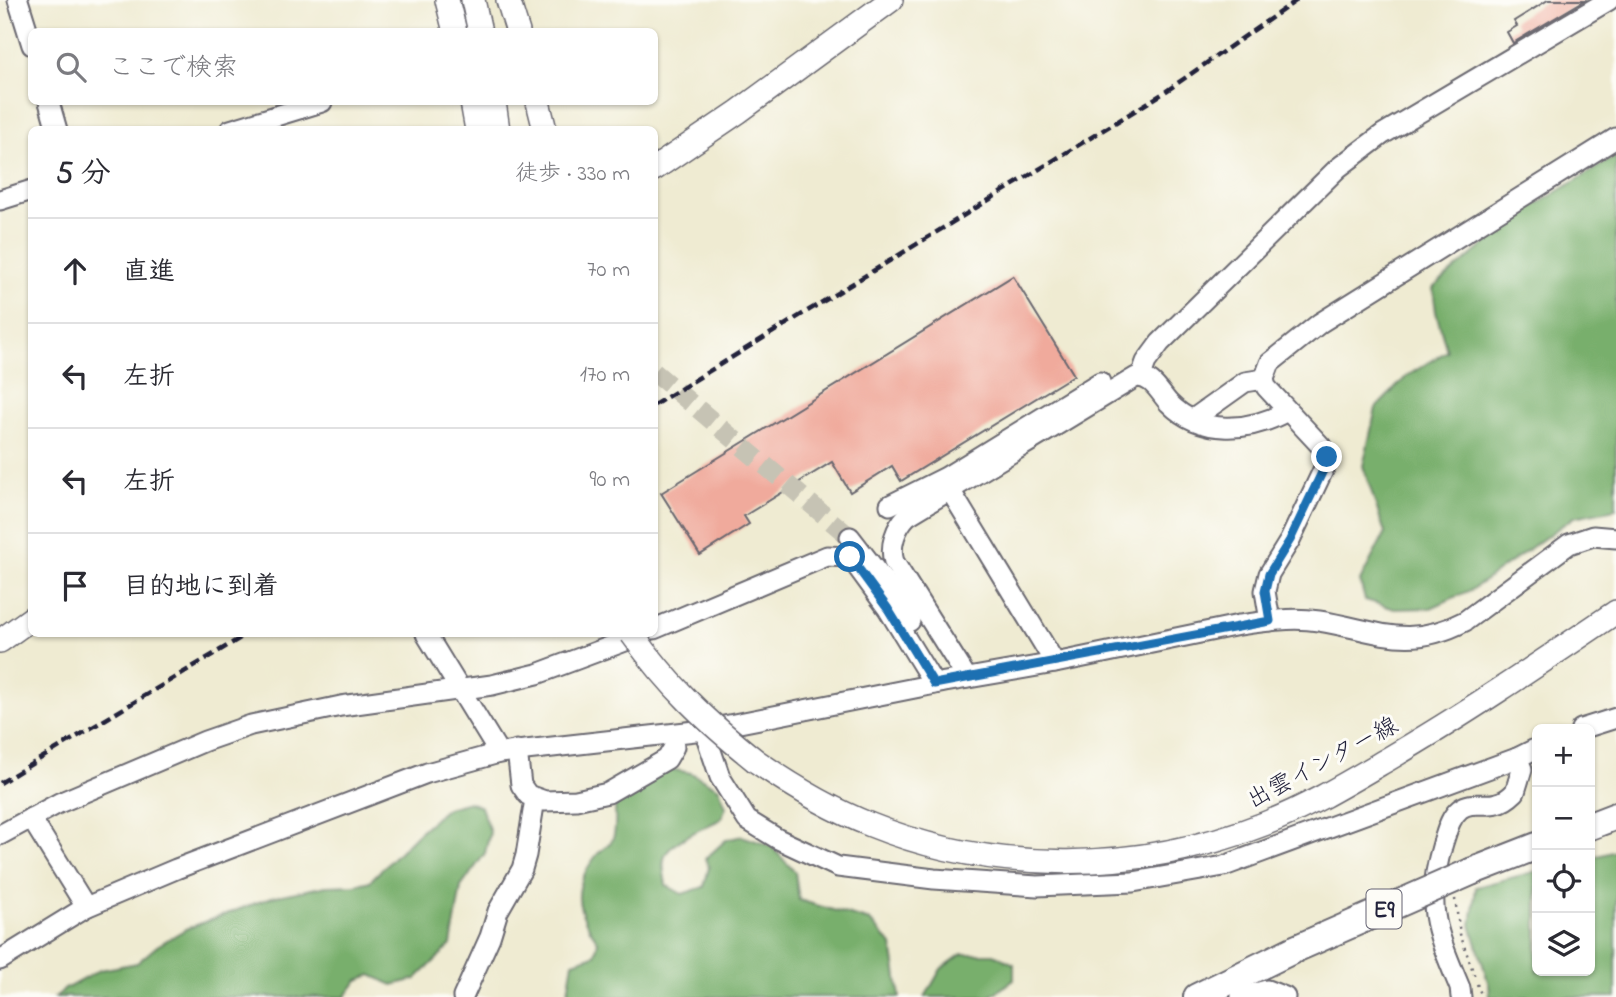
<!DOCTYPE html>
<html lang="ja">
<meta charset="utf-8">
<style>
body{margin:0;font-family:"Indie Flower","Klee One",sans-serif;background:#f7f7f7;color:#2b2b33}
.controls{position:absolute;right:21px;bottom:21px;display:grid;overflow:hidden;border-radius:10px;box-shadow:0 2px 5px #0004}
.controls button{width:63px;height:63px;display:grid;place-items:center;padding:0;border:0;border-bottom:2px solid #e1e1e2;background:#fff;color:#2b2b33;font:35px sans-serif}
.stop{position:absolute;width:21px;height:21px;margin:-16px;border:5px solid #1f6fb2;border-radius:50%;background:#fff}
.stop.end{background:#1f6fb2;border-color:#fff;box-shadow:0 2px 7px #0008}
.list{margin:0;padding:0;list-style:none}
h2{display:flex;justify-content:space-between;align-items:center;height:91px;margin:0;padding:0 28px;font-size:30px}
h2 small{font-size:23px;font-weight:400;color:#7c7c81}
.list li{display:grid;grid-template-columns:46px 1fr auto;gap:21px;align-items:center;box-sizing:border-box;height:105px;padding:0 28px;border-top:2px solid #e1e1e2}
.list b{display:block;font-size:26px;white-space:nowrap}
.list em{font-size:23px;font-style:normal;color:#7c7c81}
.icon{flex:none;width:38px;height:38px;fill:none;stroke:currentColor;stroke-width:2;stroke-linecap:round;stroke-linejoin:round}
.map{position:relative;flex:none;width:1616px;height:997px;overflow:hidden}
.search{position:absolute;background:#fff;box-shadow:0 2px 5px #0004;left:28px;top:28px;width:630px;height:77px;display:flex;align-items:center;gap:18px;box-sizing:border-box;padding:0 24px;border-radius:10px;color:#7c7c81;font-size:26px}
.panel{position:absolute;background:#fff;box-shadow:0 2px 5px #0004;left:28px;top:126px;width:630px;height:511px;border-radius:10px}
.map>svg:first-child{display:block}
</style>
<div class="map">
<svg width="1616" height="997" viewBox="0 0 1616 997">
<rect width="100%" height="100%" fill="#fdfcf7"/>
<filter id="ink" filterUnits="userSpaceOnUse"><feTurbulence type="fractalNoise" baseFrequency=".0143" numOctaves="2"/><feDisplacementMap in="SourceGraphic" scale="14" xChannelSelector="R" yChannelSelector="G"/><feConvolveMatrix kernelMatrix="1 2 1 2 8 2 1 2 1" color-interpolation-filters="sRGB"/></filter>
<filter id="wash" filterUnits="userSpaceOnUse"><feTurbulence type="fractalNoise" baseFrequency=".00686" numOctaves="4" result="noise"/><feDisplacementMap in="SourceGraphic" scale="28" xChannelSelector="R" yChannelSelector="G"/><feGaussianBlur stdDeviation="1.57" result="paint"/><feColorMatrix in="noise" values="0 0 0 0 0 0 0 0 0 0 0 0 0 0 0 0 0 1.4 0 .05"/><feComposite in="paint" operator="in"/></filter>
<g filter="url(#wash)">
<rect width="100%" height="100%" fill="#efebd2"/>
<g fill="#78af6c" stroke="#4d6854" stroke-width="2">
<path d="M1616 156V509L1574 517 1473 589 1431 608 1395 609 1365 600 1360 581 1385 533 1363 466 1376 408 1407 376 1447 351 1436 312 1433 288 1521 214Z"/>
<path d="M670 769 691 773 719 788 726 807 721 819C706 827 670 841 665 856 661 865 665 876 666 885L682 894 704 887 709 867 705 859 726 840 742 836 771 846 795 872 799 900 870 921 892 945 900 997H567L573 962 595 955 598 941C575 910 571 888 596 856 600 850 609 846 612 840 617 832 615 817 615 807 629 788 648 778 670 769Z"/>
<path d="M469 802 481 807 490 832 485 853 461 887 451 945 416 979 393 985 371 975 358 980 345 997H55L65 989 100 970 137 963 157 946 186 929 272 897 326 886 355 885 370 881 417 834 447 808Z"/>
<path d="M1616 851V997H1490L1489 985 1471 925 1476 887 1537 871V971H1590V858Z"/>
<path d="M962 954H994L1014 964V980L989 997H925L941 969Z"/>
</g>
<g id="blocks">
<g fill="#f0aa9c">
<path d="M1548 0H1585L1513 43 1507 32 1517 26 1514 21Z"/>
<path d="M1013 276 1074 375 901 481 892 466 850 492 832 462 744 516 749 524 700 555 661 493Z"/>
</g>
</g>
</g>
<g filter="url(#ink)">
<use href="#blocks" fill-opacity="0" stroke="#6a6870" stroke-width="2"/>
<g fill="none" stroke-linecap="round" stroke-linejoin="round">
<path stroke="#c6c3b4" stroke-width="19" stroke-dasharray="19 10" stroke-linecap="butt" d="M654 372 850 537"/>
<g stroke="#6a6870" stroke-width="23">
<g id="minor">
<path d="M18 0 32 45"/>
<path d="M49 102 57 130"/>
<path d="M230 130 322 102"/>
<path d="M0 200 32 190"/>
<path d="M1141 376 1146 362 1160 343 1338 168 1383 134 1609 0"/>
<path d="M1193 419 1245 382 1264 379"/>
<path d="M950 490 1055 663"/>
<path d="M890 505 946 477 1100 382"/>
<path d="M850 537 894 594 910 621"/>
<path d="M1270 621 1265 591 1269 574 1290 540 1326 464V452L1321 446 1266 387 1264 379 1270 363 1320 323 1616 138"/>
<path d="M654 629 827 556 850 557 888 609 934 684"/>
<path d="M426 634 499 753"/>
<path d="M967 678 894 562C889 546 896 527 907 516L1136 377C1152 376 1159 392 1169 403 1201 436 1250 432 1287 411"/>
<path d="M1581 729 1616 718"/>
<path d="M704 730 720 777 747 820 778 839 838 867 934 879 1037 886 1133 882 1224 866 1517 758 1537 748"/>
<path d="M517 750 521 785 528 795 545 801 576 800 608 793 667 759 674 747 673 735"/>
<path d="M31 818 86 907"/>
<path d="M0 835 59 803 205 741 251 725 341 706 492 685 537 674 644 634"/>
<path d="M0 960 86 907 176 869 427 773 499 753 704 730 945 682 1055 663 1239 625C1266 621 1292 617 1319 621 1377 630 1407 651 1465 621L1569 544 1593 536 1616 538"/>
<path d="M463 997 490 937 498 911 522 869 526 855 535 799"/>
<path d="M1241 997 1267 990 1285 997"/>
<path d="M1461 997 1460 988C1436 930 1424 906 1443 843 1447 831 1450 817 1460 809 1472 800 1484 807 1497 803 1504 802 1510 797 1515 792L1522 769 1517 758"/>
</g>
</g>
<g stroke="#6a6870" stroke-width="26">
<g id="major">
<path d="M447 0 455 32"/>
<path d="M473 0 480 32"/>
<path d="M508 0 518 32"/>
<path d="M472 102 477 130"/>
<path d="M494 102 498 130"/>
<path d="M538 102 545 130"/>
<path d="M654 169 738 112 891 0"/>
<path d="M0 641 32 618"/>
<path d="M756 761C792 786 830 809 871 825 995 875 1140 873 1264 824 1308 807 1349 782 1390 758 1467 713 1542 662 1616 612"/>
</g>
</g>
<g stroke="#6a6870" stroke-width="30">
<g id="highway">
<path d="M1590 826 1616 816"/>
<path d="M1473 871 1537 846"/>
<path d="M1197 997 1295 949"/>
</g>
</g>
<g stroke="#6a6870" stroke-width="2.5" stroke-dasharray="2 5" stroke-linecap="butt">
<path d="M1455 899 1460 934 1475 977"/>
<path d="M1477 984 1482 997"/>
</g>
<use href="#minor" stroke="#fff" stroke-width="19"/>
<use href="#major" stroke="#fff" stroke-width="23"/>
<use href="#highway" stroke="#fff" stroke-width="26"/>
<g stroke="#22223b" stroke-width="4.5" stroke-dasharray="10 5" stroke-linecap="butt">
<path d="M654 405 1162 94 1297 0"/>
<path d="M0 783 247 634"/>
</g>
<g stroke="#6a6870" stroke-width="26" stroke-linecap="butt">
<path id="major-bridge" d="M632 634C669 686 706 721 756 761"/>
</g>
<g stroke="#6a6870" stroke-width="30" stroke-linecap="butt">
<path id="highway-bridge" d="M1295 949 1473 871"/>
</g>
<use href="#major-bridge" stroke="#fff" stroke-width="23"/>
<use href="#highway-bridge" stroke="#fff" stroke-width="26"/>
</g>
</g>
<g fill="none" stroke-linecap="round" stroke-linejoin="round" filter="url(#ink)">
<path stroke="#1f6fb2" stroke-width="9" d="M850 557 888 609 934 684 1270 621 1265 591 1269 574 1290 540 1326 464 1327 457"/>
</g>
<g text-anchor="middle" stroke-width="6" stroke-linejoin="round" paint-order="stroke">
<rect fill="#fdfcf7" stroke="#646373" stroke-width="2" x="1366.5" y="889.5" width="35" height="39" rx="5"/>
<g font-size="23" font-weight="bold" fill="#22223b">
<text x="1384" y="917">E9</text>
</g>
<g font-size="24" fill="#22223b" stroke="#fdfcf7">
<text transform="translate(1322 762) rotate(-28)" y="8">出雲インター線</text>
</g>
</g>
</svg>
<div class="controls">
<button>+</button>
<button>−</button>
<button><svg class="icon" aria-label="locate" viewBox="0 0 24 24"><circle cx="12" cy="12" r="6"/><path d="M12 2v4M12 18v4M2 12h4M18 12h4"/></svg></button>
<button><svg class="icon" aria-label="layers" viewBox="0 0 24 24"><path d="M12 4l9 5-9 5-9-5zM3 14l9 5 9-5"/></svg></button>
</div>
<div class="stop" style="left:850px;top:557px"></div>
<div class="stop end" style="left:1327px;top:457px"></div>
<div class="search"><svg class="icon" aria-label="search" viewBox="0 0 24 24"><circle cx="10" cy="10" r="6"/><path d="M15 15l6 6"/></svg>ここで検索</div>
<section class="panel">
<h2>5 分<small>徒歩 · 330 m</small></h2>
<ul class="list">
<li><svg class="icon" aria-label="ahead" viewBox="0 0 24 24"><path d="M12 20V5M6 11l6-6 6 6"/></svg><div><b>直進</b></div><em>70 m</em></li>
<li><svg class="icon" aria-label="left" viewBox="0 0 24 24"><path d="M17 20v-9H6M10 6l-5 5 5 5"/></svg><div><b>左折</b></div><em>170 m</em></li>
<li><svg class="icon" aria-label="left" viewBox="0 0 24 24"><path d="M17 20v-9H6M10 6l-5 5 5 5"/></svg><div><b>左折</b></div><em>90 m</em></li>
<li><svg class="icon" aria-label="arrive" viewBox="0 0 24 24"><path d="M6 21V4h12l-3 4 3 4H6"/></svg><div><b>目的地に到着</b></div></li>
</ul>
</section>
</div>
